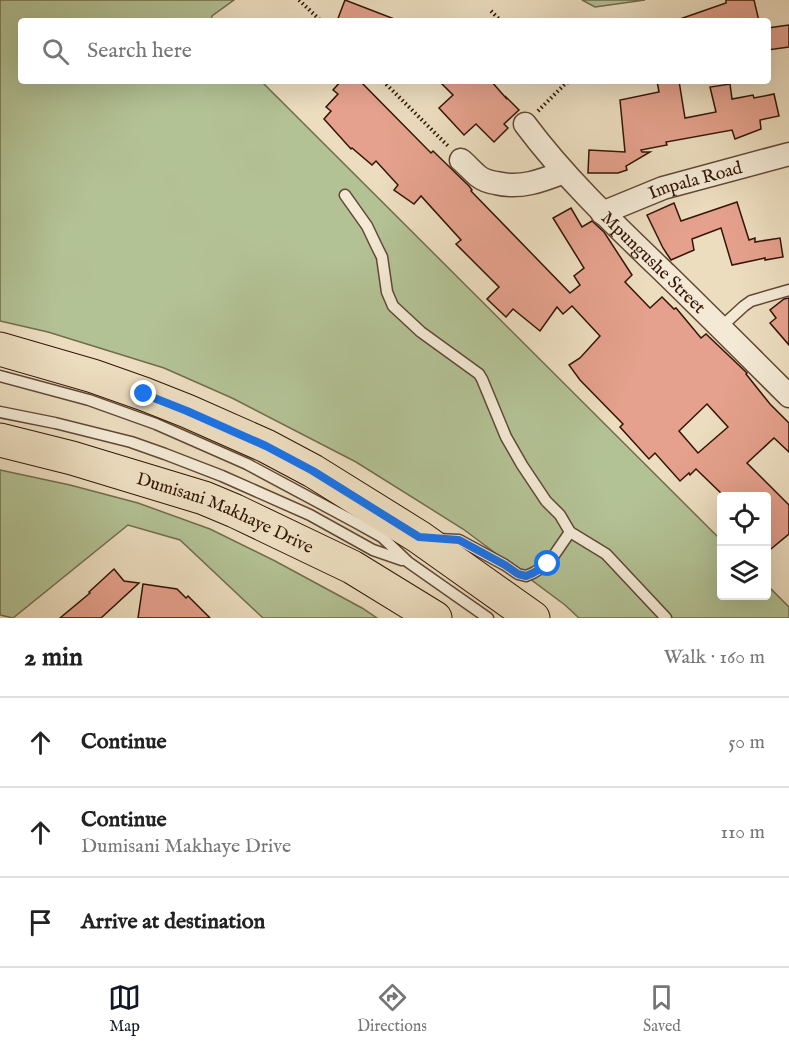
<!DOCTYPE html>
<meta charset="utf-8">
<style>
body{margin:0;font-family:"IM FELL English",serif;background:#f6f6f6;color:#222}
.controls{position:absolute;right:18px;bottom:18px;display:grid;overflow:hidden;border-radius:6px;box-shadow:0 6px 24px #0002}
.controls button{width:54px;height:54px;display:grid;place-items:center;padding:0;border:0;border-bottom:2px solid #e0e0e0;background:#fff;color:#222;font:30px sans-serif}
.stop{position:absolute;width:18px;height:18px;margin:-14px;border:4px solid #1a73e8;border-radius:50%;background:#fff}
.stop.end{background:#1a73e8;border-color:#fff;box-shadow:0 2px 6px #0008}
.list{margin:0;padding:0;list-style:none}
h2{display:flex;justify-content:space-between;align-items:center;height:78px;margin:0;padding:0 24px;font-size:26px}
h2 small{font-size:20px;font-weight:400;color:#767676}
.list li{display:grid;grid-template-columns:39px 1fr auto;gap:18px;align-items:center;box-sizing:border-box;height:90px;padding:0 24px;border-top:2px solid #e0e0e0}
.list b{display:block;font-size:22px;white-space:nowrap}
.list p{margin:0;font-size:20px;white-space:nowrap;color:#767676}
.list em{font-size:20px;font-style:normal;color:#767676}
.icon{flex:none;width:33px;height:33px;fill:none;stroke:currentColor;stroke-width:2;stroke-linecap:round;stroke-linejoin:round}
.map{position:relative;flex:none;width:789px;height:618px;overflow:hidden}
.search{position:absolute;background:#fff;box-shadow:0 6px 24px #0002;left:18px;right:18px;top:18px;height:66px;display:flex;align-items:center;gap:15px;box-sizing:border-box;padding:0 21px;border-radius:6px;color:#767676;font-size:22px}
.sheet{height:348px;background:#fff}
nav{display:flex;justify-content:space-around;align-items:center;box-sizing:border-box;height:84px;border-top:2px solid #e0e0e0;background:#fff;font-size:16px;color:#767676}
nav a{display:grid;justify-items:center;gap:3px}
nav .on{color:#111827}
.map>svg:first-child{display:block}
</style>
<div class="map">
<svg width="789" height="618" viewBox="0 0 789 618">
<rect width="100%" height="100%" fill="#ecddbf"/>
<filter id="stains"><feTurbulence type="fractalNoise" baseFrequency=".00333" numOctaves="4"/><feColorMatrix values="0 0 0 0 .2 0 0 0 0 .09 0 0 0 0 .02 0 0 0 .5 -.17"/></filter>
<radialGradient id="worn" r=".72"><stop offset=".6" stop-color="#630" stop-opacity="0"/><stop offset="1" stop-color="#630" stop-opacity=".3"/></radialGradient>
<g fill="#b3c295" stroke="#736c4d" stroke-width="1.5">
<path d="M0 0H234L212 16 211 21H21V81H261L721 540 722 596H766L767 585 789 607V618H579L565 605 463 529 356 462 232 398 164 368 48 332 0 321Z"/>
<path d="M582 0H645L595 7Z"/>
<path d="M0 470 70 485 138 503 210 529 275 561 362 608 377 618H263L180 540 128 525 13 618 0 615Z"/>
</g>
<g fill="#e5a18d" stroke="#331505" stroke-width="1.5" fill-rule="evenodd">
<path d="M345 0 397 20 396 21H337Z"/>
<path d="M726 0H754L759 21H681L680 19 726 3Z"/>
<path d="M789 25V47L768 50V28Z"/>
<path d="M341 81H360L431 153 433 151 469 186 472 190 471 191 570 293 580 285 574 276 584 268 553 218 571 208 582 227 592 221 604 232 632 275 625 282 650 308 662 297 674 309 676 308 701 338 706 334 747 373 746 374 770 404 789 423V452L774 438 747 463 789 505V534L766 553V496H724L696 469 690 475 689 473 680 481 655 453 649 459 620 427 623 424 580 380 569 365 580 358 600 336 572 306 563 314 557 307 540 331 513 309 506 317 487 299 499 287 456 244 461 240 421 196 414 204 394 190 398 185 376 161 372 165 352 148 351 149 324 119 331 111 326 107 338 94 333 90ZM707 404 728 427 698 453 679 431Z"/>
<path d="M439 81H491L506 98V97L519 110 504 124 508 128 494 142 476 124 464 135 439 108 453 95Z"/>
<path d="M657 81H679L685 118 716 112 710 87 730 84 732 99 753 95 754 98 774 94 779 116 760 120 761 129 735 139 732 130 666 142 667 145 641 150 642 152H650L626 166 627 170 618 173H588L589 150 625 152 620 100 659 92Z"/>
<path d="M737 202 749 240 755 238V242L780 238 783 257 765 260V258L732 265 721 228 692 239 694 250 671 260 663 248 647 215 674 203 681 221Z"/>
<path d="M789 298V345L770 323 776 318 770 310 784 299Z"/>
<path d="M114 569 124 581 139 583 101 618H60L90 593 89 592Z"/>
<path d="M143 584 177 589 186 598 188 596 210 618H138Z"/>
</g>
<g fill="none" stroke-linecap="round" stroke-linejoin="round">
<g stroke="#614734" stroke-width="13">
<g id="lane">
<path d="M345 195 367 226 377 247 382 257 387 292 393 306 421 332 479 374 482 379 506 437 522 465 546 501 560 515 570 532 606 554 666 618"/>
<path d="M721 327 744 306 751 301 789 290"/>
<path d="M0 376 89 400 156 424 247 464 357 523 382 537 408 562 488 618"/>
<path d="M0 412 55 423 131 442 165 454 222 476 310 515 373 550 402 560"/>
<path d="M437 539 459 540 505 565 518 574 526 576 533 573 548 564 570 532"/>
</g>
</g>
<g stroke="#614734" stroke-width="25">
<g id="street">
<path id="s1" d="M525 124C566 179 616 226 666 274 707 314 748 355 789 396"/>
<path d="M461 160C467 165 472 171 478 176 483 180 489 182 496 183 520 189 541 181 564 172"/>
<path id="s2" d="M602 213 663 188 789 154"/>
</g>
</g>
<g stroke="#331505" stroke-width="35">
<g id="primary">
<path d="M0 349 93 376 144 394 187 411 266 446 313 471 419 537 533 618"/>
<path id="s3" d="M0 440 72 458 204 498 235 511 352 567 435 618"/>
</g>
</g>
<g stroke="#331505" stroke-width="4" stroke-dasharray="1.5 3" stroke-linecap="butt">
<path d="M299 0 321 21"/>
<path d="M491 11 501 21"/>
<path d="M383 81 448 146"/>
<path d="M538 111 566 83 572 81"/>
</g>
<use href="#lane" stroke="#f3e9d5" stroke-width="10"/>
<use href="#street" stroke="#f3e9d5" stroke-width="22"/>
<use href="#primary" stroke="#ecddbf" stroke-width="33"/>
</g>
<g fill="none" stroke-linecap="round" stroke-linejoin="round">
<path stroke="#1a73e8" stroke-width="8" d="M144 394 187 411 266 446 313 471 419 537 459 540 505 565 518 574 526 576 533 573 548 564"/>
</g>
<g text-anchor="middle" stroke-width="6" stroke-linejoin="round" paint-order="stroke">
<g font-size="18" fill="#331505" stroke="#f3e9d5">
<text dy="6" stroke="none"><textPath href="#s2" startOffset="99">Impala Road</textPath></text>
<text dy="6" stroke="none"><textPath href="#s1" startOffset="189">Mpungushe Street</textPath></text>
<text dy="6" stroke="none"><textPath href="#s3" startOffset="237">Dumisani Makhaye Drive</textPath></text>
</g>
</g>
<rect width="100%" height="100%" filter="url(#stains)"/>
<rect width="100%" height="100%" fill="url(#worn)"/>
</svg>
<div class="controls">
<button><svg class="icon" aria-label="locate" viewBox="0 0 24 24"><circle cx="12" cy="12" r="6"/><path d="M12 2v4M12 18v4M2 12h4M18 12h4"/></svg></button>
<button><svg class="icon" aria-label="layers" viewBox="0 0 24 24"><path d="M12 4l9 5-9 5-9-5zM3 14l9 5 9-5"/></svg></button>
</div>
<div class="stop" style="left:548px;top:564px"></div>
<div class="stop end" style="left:144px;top:394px"></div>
<div class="search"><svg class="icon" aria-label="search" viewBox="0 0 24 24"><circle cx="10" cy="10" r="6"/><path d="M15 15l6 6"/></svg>Search here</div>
</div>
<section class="sheet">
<h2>2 min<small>Walk · 160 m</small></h2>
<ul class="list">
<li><svg class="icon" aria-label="ahead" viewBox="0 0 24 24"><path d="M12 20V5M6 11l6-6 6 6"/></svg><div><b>Continue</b></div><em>50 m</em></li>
<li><svg class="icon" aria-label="ahead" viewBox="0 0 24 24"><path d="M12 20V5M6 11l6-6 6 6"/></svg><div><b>Continue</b><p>Dumisani Makhaye Drive</p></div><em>110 m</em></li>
<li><svg class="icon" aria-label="arrive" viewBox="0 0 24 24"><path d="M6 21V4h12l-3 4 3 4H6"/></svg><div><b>Arrive at destination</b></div></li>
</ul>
</section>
<nav>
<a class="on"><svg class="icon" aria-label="map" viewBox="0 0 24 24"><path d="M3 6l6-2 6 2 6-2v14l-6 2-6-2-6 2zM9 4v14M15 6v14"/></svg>Map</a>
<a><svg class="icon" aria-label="directions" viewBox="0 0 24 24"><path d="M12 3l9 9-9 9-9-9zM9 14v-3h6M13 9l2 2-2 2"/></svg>Directions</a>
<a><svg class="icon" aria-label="saved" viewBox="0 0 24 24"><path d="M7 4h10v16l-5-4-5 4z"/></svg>Saved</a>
</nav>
